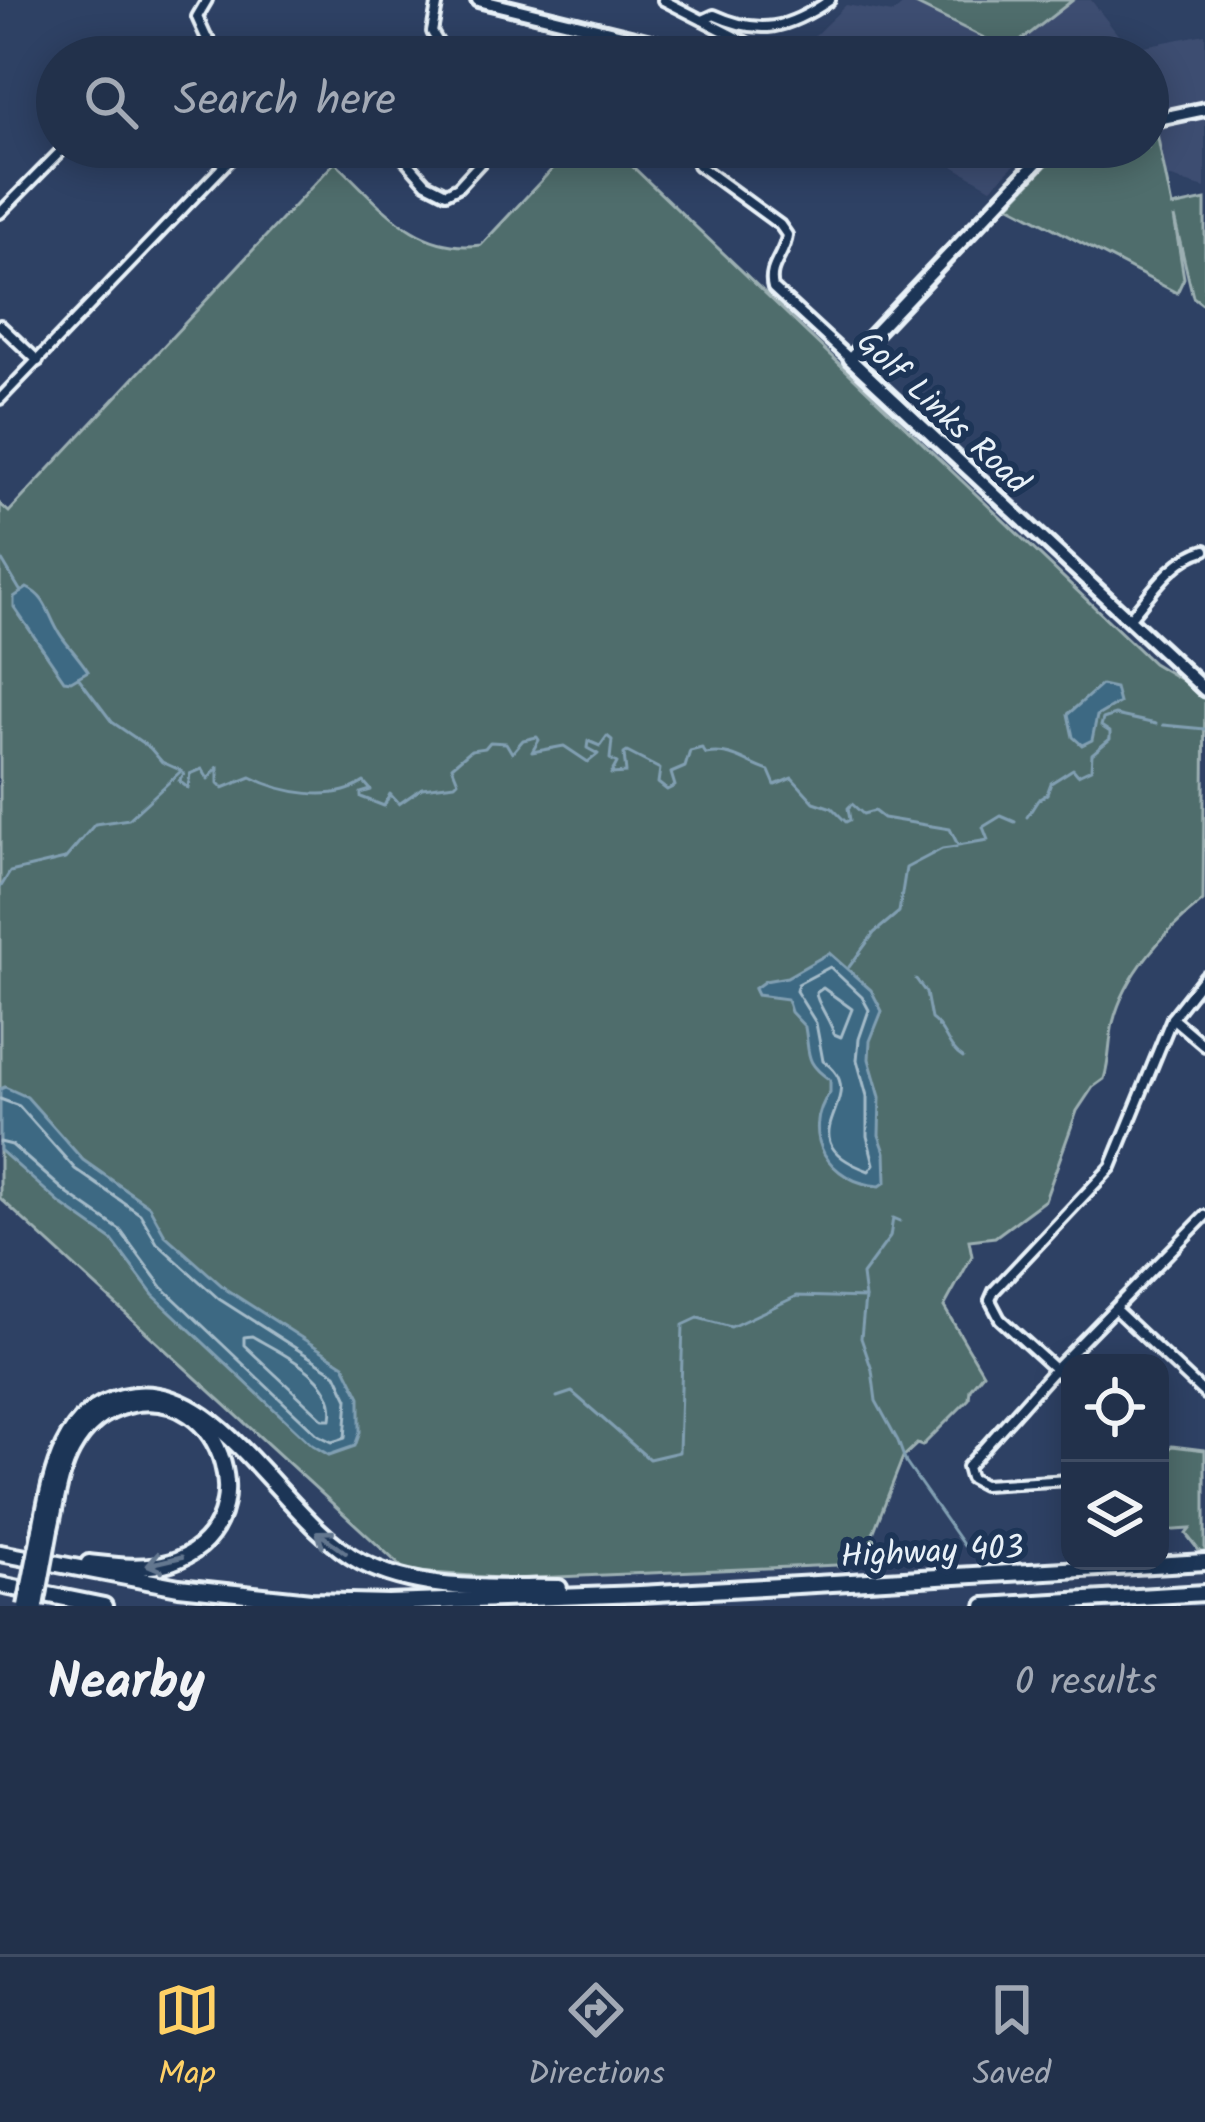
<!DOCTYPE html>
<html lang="en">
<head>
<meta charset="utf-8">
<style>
	body { margin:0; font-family:Kalam,sans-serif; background:#2e3d55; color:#f1f3f6 }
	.controls { position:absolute; right:36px; bottom:36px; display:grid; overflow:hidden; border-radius:24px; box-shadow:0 6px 30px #0003 }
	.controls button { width:108px; height:108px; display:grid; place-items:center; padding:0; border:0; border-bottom:3px solid #3f4c63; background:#22314b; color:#f1f3f6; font:60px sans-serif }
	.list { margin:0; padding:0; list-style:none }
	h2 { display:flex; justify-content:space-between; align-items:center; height:156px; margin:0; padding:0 48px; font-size:51px }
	h2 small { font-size:39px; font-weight:400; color:#a2a9b5 }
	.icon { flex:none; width:66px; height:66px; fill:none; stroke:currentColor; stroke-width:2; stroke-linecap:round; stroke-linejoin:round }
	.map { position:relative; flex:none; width:1205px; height:1606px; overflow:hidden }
	.search { position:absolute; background:#22314b; box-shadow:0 6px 30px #0003; left:36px; right:36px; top:36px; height:132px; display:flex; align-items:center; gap:30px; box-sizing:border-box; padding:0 42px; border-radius:66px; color:#a2a9b5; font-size:45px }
	.sheet { height:348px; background:#22314b }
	nav { display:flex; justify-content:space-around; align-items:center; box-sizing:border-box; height:168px; border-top:3px solid #3f4c63; background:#22314b; font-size:33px; color:#a2a9b5 }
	nav a { display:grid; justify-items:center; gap:6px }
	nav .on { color:#ffd166 }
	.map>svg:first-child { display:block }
	.built { fill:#3e4d71 }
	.green { fill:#4f6d6c; stroke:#9cafb2; stroke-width:3 }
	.water { fill:#3d6983; stroke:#819fb2; stroke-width:3 }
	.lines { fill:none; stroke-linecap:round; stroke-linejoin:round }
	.shore { stroke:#a4bbc9; stroke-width:3 }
	.stream { stroke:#819fb2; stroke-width:3 }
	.minor-casing { stroke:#e8f1f8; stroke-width:16 }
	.secondary-casing { stroke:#e8f1f8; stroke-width:20 }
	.motorway-casing { stroke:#e8f1f8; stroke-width:22 }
	.minor { stroke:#1d3557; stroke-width:8 }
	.secondary { stroke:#1d3557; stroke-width:10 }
	.motorway { stroke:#1d3557; stroke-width:14 }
	.motorway-bridge-casing { stroke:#e8f1f8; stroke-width:22; stroke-linecap:butt }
	.motorway-bridge { stroke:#1d3557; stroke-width:14 }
	.oneway { stroke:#64778f }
	.labels { text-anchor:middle; stroke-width:12; stroke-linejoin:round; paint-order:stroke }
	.street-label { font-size:33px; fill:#e8f1f8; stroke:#1d3557 }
</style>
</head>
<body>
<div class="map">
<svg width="1205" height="1606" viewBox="0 0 1205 1606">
	<rect width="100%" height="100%" fill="#2e4164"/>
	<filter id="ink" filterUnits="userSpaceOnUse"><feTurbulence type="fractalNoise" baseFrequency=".00833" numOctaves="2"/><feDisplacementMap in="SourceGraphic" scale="24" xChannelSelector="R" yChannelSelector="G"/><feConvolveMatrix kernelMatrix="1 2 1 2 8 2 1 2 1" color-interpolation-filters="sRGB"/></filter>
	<g filter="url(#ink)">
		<g class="built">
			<path d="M1073,0H1091L1129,49L1205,34V188L1168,177L1155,125L1148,126V57H793L846,5L893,13L907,1L1009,49Z"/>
			<path d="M920,147H1062L1027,152L991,188Z"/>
		</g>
		<g class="green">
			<path d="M907,0H1073L1009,50Z"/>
			<path d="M1155,124L1172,207L1205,200V306L1193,297L1174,217L1184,278L1177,293L1009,205L1064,147H1148V126Z"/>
			<path d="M573,147H612L1153,663L1205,694L1203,901C1165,931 1125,974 1113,1023C1109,1041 1110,1060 1104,1079L1093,1087L1077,1111L1045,1200L995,1237L969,1240L972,1256L944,1307L983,1373L970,1389L969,1399L922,1446L917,1444L903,1457L872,1536L880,1543L869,1544L861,1564L511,1579L406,1571L0,1198V504L9,512L335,162C380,204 414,254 481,245Z"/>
			<path d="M1172,1446L1205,1450V1552H1200L1186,1534L1190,1529L1160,1531V1459Z"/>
		</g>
		<g class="water">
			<path d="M27,588C49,598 48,618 62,637C70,648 80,659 88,671L71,681L64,680L14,607V597Z"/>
			<path d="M1101,685L1115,688L1119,703L1097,716L1092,740L1082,745L1073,737L1068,714Z"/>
			<path d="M829,953L871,990L882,1011L870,1041L869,1059L880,1097L879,1135L885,1152L886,1182L880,1186C829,1183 799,1135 830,1092V1080C804,1062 810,1055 805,1027L791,1012L787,999L757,995L754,989L765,981L787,977Z"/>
			<path d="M5,1087L27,1097L83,1160L149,1206L165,1235L227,1290L344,1365L360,1397V1432L355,1446L329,1455L312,1445L153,1295L112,1240L61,1204L0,1150V1089Z"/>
		</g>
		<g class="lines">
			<g class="shore">
				<path d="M830,967L862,997L869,1010L859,1039L857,1060L867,1096V1136L874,1164L869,1171C778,1138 878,1098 823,1061L816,1023L796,991L798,984Z"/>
				<path d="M823,988L852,1009L841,1037L834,1034C831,1021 816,1002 816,993Z"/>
				<path d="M0,1099L19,1106L75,1169L140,1214L157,1243L219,1299L336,1374L348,1399L345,1438L332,1442L318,1435L162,1287L120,1230L68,1194L12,1145L0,1142"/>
				<path d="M252,1336C282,1354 339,1378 331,1419H323L244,1345V1337Z"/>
			</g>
			<g class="stream">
				<path d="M0,557L21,592"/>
				<path d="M78,677L112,722L150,748L162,762L180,770"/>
				<path d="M1163,725L1205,729"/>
				<path d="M181,771L184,774L179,781L188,788L190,774L202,769L208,779L218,767V783L223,788L251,777C283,793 333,803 364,782L371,790L361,793V797L384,806L390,794L399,804L422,788L455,784L458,781L452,766L471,750L485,748L490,742L506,743L512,753L523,740L537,737L539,740L532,752L564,746L588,762L598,754L587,748L588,741L600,746L607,736L612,740L610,759L617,763L611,774L626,773L624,754L627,752L660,769L658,783L667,790L675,786L671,773L685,767L690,751L702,748L706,754C733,749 746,764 769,771L775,785L792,778L814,802L832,808L846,822L850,820L848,808L852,804L863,814L874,811L883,818L950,829L958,845L988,840L983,827L1001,816L1015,822"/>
				<path d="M1027,817L1038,800L1047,794L1051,783L1073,769L1078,775L1091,769L1092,754L1110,739V732L1101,726L1103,719L1115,715L1156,724"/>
				<path d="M0,888L10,872L65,859L95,824L129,819L180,772"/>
				<path d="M849,967L874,933L899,912L906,868L942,849L956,847"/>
				<path d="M916,979L926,993L931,1019C946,1029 946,1047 963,1058"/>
				<path d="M900,1221L893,1218L890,1237L862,1275L865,1298L861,1338L872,1370L876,1401L898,1441L906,1463L964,1546"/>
				<path d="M557,1397L572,1392L649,1459L679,1452L683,1325L698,1318L731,1327L797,1296L865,1298"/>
			</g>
			<defs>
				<g id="minor">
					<path d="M207,0L197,17L206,37L225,57"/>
					<path d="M438,0L432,32L447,57"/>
					<path d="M663,0L757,48L766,57"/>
					<path d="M703,20L714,15C760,36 788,29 830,0"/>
					<path d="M82,55L84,57"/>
					<path d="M394,147L426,183L446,193L458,187L495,147"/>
					<path d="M698,165L780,225L787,235C785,256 767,266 773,288L850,359"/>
					<path d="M0,213L65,147"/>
					<path d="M0,325L38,361"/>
					<path d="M0,399L242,147"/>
					<path d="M1129,619C1151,594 1172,559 1205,550"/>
					<path d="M1172,1018L1205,1046"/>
					<path d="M1116,1310L1205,1394"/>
					<path d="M1070,1383L1000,1319L990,1300L994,1291L1111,1167L1172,1018L1205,976"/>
					<path d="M1070,1480L983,1485L970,1478L967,1467L1055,1369L1205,1216"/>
				</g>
				<g id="secondary">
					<path d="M478,0L712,57"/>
					<path d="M1148,121L1205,109"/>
					<path d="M1046,147L1038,161L850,359L1205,690"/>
				</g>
				<g id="motorway">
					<path d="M41,1529C51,1476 61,1412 122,1397C218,1373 281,1520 361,1562C422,1593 492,1587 559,1588"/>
					<path d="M50,1529C56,1503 59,1474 72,1450C84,1428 103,1411 128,1405C226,1381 268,1531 171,1562C145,1570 115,1566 89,1563"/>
					<path d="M0,1553L179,1587L311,1601L388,1603L640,1594L1205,1562"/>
					<path d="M0,1585L104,1606"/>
					<path d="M985,1606L1205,1593"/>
				</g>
			</defs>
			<use href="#minor" class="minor-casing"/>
			<use href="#secondary" class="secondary-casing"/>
			<use href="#motorway" class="motorway-casing"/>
			<use href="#minor" class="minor"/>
			<use href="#secondary" class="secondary"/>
			<use href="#motorway" class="motorway"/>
			<defs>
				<g id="motorway-bridge">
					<path d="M26,1606L41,1529"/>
					<path d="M36,1606L50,1529"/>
				</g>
			</defs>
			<use href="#motorway-bridge" class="motorway-bridge-casing"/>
			<use href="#motorway-bridge" class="motorway-bridge"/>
		</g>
		<defs><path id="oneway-shaft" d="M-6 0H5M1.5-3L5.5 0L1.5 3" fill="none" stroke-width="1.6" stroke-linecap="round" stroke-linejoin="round" transform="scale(3)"/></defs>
		<g class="oneway">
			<use href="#oneway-shaft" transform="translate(331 1542) rotate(-144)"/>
			<use href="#oneway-shaft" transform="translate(164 1561) rotate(167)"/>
		</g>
	</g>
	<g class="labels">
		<g class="street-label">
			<text transform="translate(944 411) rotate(43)" y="12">Golf Links Road</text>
			<text transform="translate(932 1550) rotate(-3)" y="12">Highway 403</text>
		</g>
	</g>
</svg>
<div class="controls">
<button><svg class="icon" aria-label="locate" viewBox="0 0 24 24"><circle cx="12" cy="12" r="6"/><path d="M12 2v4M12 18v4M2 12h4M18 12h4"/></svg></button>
<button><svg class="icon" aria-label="layers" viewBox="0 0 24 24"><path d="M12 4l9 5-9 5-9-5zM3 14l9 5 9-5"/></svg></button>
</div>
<div class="search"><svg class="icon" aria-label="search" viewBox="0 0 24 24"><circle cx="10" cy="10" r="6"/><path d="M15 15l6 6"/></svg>Search here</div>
</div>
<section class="sheet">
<h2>Nearby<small>0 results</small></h2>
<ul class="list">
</ul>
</section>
<nav>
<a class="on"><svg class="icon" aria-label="map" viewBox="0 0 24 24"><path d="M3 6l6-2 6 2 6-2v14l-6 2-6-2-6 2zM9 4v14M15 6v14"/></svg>Map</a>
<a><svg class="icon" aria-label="directions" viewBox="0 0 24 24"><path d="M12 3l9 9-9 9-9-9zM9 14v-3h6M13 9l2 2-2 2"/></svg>Directions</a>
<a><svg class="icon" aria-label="saved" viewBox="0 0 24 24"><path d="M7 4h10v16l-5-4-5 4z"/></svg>Saved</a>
</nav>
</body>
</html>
